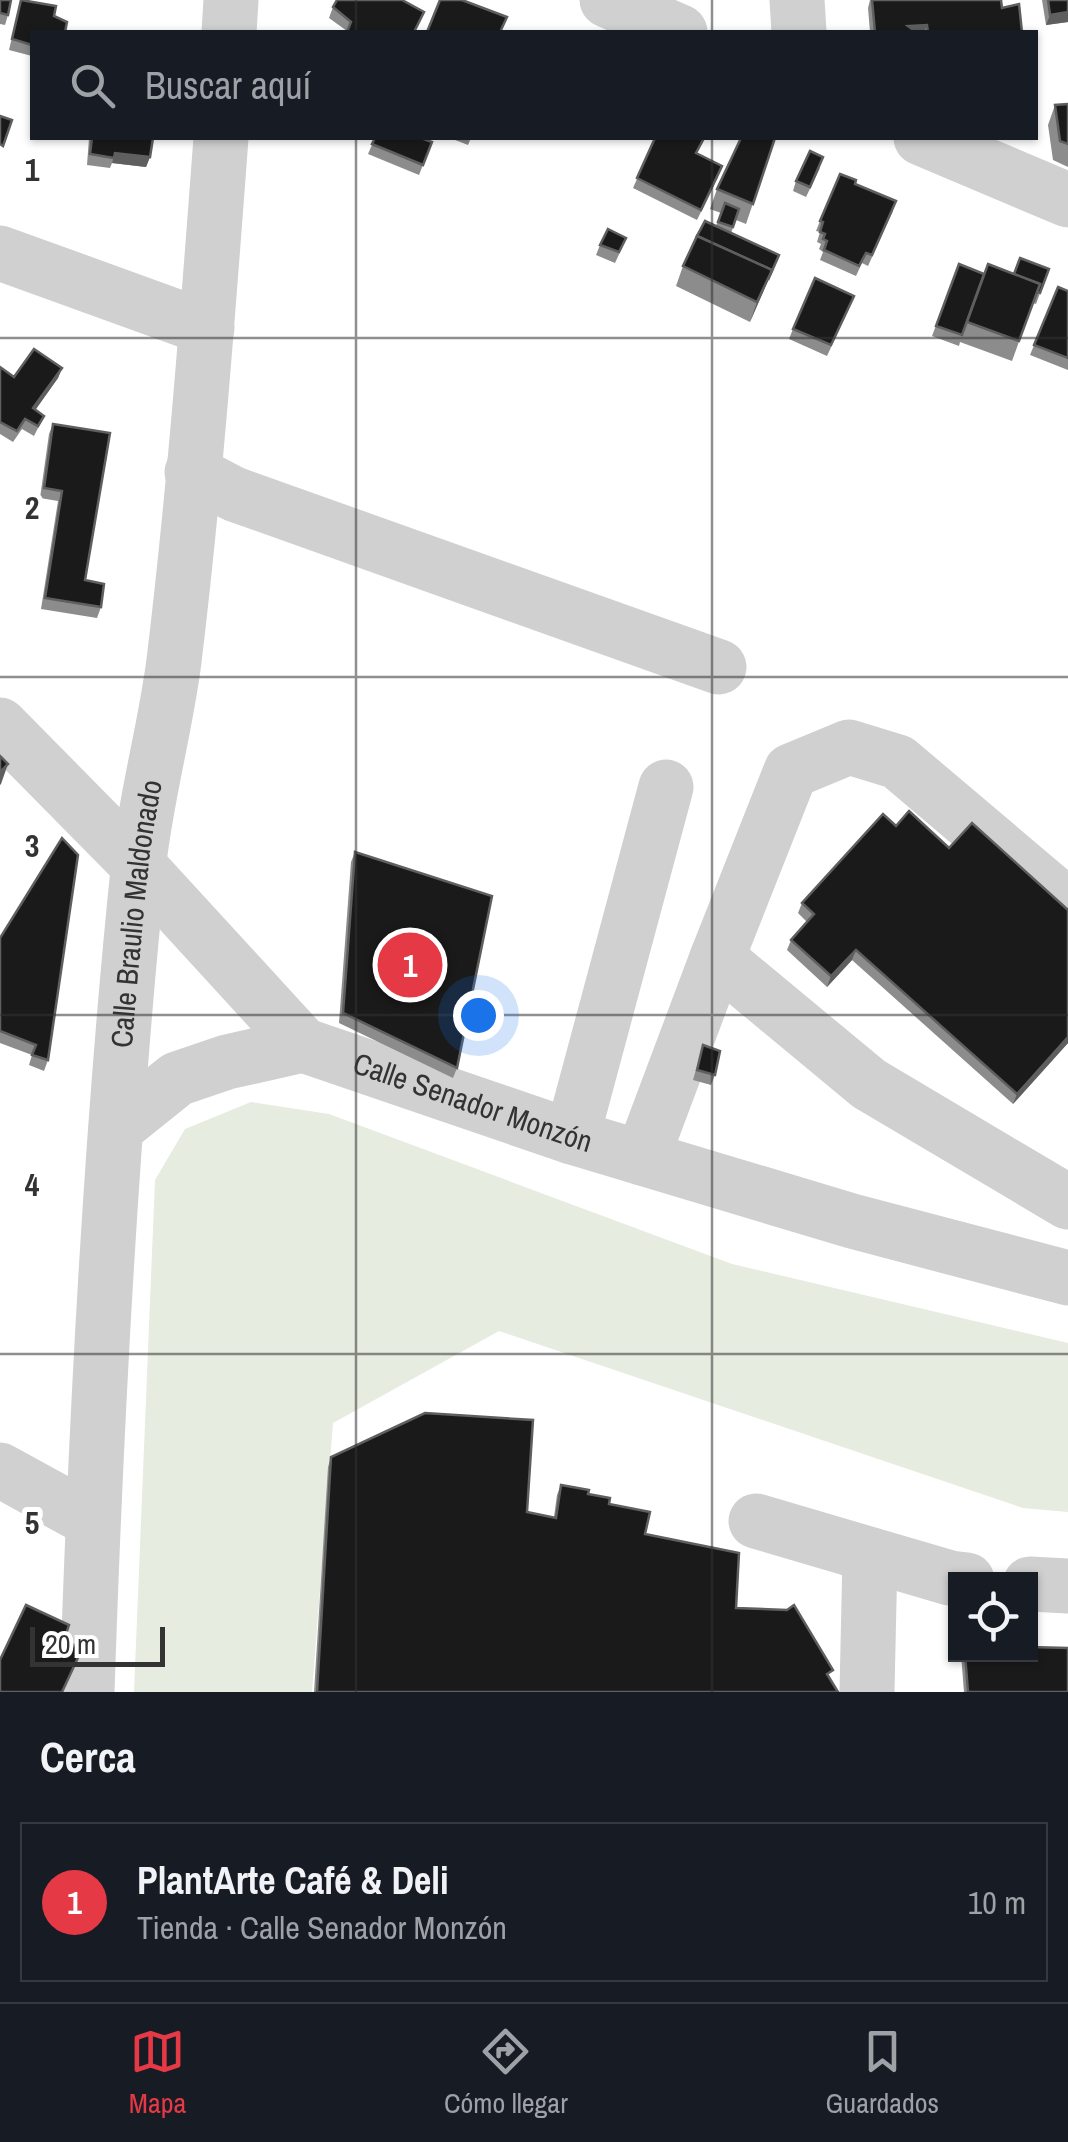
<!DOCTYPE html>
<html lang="es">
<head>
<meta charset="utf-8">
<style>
	body { margin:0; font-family:"Archivo Narrow",sans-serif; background:#20242c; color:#f1f3f6 }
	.controls { position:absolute; right:30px; bottom:30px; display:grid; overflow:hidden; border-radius:0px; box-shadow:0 2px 8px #0004 }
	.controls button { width:90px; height:90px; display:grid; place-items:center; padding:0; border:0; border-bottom:2px solid #363941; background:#171b24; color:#f1f3f6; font:50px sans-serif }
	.scale { position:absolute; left:30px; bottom:25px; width:135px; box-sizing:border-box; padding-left:10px; border:5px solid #333; border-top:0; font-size:28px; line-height:35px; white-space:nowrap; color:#333; -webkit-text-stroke:8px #fff; paint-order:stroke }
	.you { position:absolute; left:478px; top:1015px; width:35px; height:35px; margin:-25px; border:8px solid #fff; border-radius:50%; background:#1a73e8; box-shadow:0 0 0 15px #1a73e833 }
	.badge { display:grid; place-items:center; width:65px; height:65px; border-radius:50%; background:#e63946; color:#fff; font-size:32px; font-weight:700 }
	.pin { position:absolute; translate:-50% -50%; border:5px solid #fff; box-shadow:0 2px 10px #0006 }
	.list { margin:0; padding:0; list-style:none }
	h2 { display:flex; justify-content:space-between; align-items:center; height:130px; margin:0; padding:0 40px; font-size:42px }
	h2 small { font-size:32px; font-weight:400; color:#9ea1a6 }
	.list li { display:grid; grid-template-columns:65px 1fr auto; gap:30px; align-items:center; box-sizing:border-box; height:160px; margin:0 20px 20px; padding:0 20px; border:2px solid #363941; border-radius:0px }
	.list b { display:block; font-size:38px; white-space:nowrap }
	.list p { margin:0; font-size:32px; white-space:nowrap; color:#9ea1a6 }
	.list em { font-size:32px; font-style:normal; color:#9ea1a6 }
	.icon { flex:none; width:55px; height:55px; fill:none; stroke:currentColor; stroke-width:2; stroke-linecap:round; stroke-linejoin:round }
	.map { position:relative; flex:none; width:1068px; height:1692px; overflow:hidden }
	.search { position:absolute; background:#171b24; box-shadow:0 2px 8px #0004; left:30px; right:30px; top:30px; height:110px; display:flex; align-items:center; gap:25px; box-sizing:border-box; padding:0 35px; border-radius:0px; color:#9ea1a6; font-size:38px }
	.sheet { height:310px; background:#171b24 }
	nav { display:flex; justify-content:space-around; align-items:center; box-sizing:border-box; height:140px; border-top:2px solid #363941; background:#171b24; font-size:28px; color:#9ea1a6 }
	nav a { display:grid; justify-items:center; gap:5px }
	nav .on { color:#e63946 }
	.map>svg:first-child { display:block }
	.green { fill:#e6ecdf }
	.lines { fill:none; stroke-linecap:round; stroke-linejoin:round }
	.minor { stroke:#d0d0d0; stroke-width:55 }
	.wall { fill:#8c8c8c }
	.shaded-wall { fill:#5f5f5f }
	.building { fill:#1a1a1a; stroke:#5f5f5f; stroke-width:2.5 }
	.grid { fill:none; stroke:#333; stroke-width:2.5; stroke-opacity:0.55 }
	.labels { text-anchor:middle; stroke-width:10; stroke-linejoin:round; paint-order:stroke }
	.street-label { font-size:30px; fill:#333; stroke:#fff }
	.grid-label { font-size:32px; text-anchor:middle; font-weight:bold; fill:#333; stroke:#fff; stroke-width:10; stroke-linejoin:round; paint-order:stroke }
</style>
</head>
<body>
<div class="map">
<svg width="1068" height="1692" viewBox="0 0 1068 1692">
	<rect width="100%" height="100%" fill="#fff"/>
	<path class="green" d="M251,1102L329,1114L732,1264L1068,1343V1512L1023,1508L499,1331L333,1423L312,1692H134L155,1180L185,1129Z"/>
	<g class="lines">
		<g class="minor">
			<path d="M607,0L680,32"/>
			<path d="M797,0L799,32"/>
			<path d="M229,32L231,0"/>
			<path d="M921,138L1068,200"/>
			<path d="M0,253L207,328"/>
			<path d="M192,472L234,494L719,667"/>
			<path id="s1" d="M0,725L138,865L303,1045L572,1137L852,1221L1068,1278"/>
			<path d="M717,958L869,1084L1068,1202"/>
			<path d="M116,1128L177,1079L227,1062L303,1045"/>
			<path d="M572,1137L666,787"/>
			<path d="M642,1158L717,958L791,771L849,747L898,762L1068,906"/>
			<path d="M0,1470L93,1521"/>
			<path d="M756,1521L950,1578L967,1580"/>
			<path d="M1030,1584L1068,1586"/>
			<path id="s2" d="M87,1692C96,1418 110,1143 138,870C145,800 165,731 174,661C195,487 208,312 221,138"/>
			<path d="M867,1692L870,1555"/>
		</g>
	</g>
	<g class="wall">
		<path d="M0,0L8,15L5,25L0,24Z"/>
		<path d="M21,0L54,16L32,32V56L9,50Z"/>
		<path d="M870,0H1001L1002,8L1022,32H870L868,8Z"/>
		<path d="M1042,0H1068V22L1046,25Z"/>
		<path d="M333,7L424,12L415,32H346L347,31L329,18Z"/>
		<path d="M1068,104V167L1053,160L1048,125L1055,105Z"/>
		<path d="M89,138H153L150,157L146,167L112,163L110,168L87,165Z"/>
		<path d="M375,138L432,142L419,175L368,154Z"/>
		<path d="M450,138H471L468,145Z"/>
		<path d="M655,138H705L697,153L718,177L697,220L633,188Z"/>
		<path d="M775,138L746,224L736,220L731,233L779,255L750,322L676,286L683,266L716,226L721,213L710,209L717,189Z"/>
		<path d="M820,168L806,197L793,191L796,181Z"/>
		<path d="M855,184L893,211L868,266L862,263L856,276L820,260L823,252L819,249L821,244L817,242L820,232L816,231L820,221Z"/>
		<path d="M600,245L622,248L615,263L596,255Z"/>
		<path d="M959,264L984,274H1014L1049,269L1036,304L1033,303L1012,361L960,342L959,346L932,336Z"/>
		<path d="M1058,287L1068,291V370L1030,355Z"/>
		<path d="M850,306L827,356L789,339L793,329Z"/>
		<path d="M0,367L14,377L62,368L58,378L35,410L44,416L34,436L22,429L13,442L0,434Z"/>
		<path d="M53,424L85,580L101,607L97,618L41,609L58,501L40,498L49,434Z"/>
		<path d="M355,852L457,1068L453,1078L339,1023L351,862Z"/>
		<path d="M802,903L1068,1043L1013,1104L852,960L827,987L787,950L791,940L807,922L798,913Z"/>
		<path d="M0,938L48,1060L44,1071L29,1065L32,1055L0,1043Z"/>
		<path d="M703,1045L715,1075L711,1085L693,1080Z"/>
		<path d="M331,1457L527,1512L554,1517L557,1495L561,1485L588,1494L609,1504L736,1608L830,1679L838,1692H314L328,1467Z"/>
		<path d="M961,1654H1030L1068,1692H964Z"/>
	</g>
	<g class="shaded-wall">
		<path d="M1068,12V22L1046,25L1050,15Z"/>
		<path d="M927,25L924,32H906L908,26Z"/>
		<path d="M115,153L150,157L146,167L112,163Z"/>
		<path d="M772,270L764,290L750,322L757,302Z"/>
		<path d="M62,368L58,378L29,419L33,408Z"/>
		<path d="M8,764L1,784L0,785V772Z"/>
		<path d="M856,950L852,960L827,987L831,976Z"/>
		<path d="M1068,1037V1043L1013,1104L1017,1094Z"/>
	</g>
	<g class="building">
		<path d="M0,0H11L8,15L0,13Z"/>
		<path d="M21,0L56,6L54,16L67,22L65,32H32V45L12,39Z"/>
		<path d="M337,0H402L424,12L414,32H347L351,22L333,7Z"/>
		<path d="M440,0H462L507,17L500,32H427Z"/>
		<path d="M872,0H1001L1002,8L1019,4L1022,32H928L927,25L908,26L916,32H875Z"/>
		<path d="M1048,0H1068V12L1050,15Z"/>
		<path d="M1068,104V144L1060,141L1055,105Z"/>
		<path d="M0,116L12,120L3,146L0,144Z"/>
		<path d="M92,138H153L150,157L115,153L114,158L90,154Z"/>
		<path d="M375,138H421L432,142L423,165L372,144Z"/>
		<path d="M655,138H704L696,153L722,166L701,210L637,178Z"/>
		<path d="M741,138H775L753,204L717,189Z"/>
		<path d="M810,151L823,157L810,187L796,181Z"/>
		<path d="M840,174L856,180L855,184L896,201L872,255L866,253L859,266L824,250L827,241L823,239L825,234L820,232L823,222L820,221Z"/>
		<path d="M725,203L739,209L733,227L718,222Z"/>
		<path d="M705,221L779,255L768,280L772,270L697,236Z"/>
		<path d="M608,229L626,238L619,252L600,245Z"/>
		<path d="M697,236L772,270L757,302L683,266Z"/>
		<path d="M1020,258L1049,269L1040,293L1037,292L1040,284L1014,274Z"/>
		<path d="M959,264L984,274L962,335L936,326Z"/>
		<path d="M988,264L1040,284L1019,341L967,322Z"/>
		<path d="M815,278L854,296L831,345L793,329Z"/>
		<path d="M1058,287L1068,291V358L1034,345Z"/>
		<path d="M34,349L62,368L33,408L44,416L38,426L25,419L17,431L0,422V367L14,377Z"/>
		<path d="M53,424L110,433L85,580L104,584L101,607L45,598L62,491L44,488Z"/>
		<path d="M0,756L8,764L0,772Z"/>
		<path d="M909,811L949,848L972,823L1068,910V1037L1017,1094L856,950L831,976L791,940L814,914L802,903L883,814L896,826Z"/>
		<path d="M62,838L78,855L48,1060L32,1055L36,1045L0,1031V938Z"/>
		<path d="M355,852L492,896L457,1068L343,1013Z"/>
		<path d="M703,1045L720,1051L715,1075L697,1070Z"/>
		<path d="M425,1413L533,1420L527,1512L556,1518L561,1485L589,1490L588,1494L610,1498L609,1504L650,1512L645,1534L739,1553L736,1608L787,1610L794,1605L833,1670L827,1674L838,1692H317L331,1457Z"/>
		<path d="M26,1605L69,1625L64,1640L82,1649L62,1692H0V1660Z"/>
		<path d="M1030,1647L1068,1648V1692H968L965,1654H1030Z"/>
	</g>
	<path class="grid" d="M356,0V32M712,0V32M356,138V1692M712,138V1692M0,338H1068M0,677H1068M0,1015H1068M0,1354H1068"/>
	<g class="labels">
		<g class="street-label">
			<text dy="10" stroke="none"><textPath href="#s2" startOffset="780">Calle Braulio Maldonado</textPath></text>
			<text dy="10" stroke="none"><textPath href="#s1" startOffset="620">Calle Senador Monzón</textPath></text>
		</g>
	</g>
	<g class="grid-label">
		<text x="32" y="181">1</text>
		<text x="32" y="519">2</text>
		<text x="32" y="857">3</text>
		<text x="32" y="1196">4</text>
		<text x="32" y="1534">5</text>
	</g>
</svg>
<div class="controls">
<button><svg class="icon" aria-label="locate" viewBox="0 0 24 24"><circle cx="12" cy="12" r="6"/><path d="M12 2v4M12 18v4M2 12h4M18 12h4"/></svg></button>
</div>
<div class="scale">20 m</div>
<div class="you"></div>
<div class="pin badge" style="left:410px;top:965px">1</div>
<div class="search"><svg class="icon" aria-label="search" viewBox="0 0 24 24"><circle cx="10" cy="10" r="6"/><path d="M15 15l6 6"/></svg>Buscar aquí</div>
</div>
<section class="sheet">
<h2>Cerca<small></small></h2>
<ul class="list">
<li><span class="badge">1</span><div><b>PlantArte Café &amp; Deli</b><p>Tienda · Calle Senador Monzón</p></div><em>10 m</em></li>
</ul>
</section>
<nav>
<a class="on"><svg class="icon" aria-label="map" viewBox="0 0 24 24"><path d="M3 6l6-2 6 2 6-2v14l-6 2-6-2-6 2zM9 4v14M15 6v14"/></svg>Mapa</a>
<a><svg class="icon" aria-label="directions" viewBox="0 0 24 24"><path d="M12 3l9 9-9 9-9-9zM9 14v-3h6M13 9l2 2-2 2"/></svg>Cómo llegar</a>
<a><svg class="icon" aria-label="saved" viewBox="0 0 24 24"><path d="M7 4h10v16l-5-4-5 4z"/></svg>Guardados</a>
</nav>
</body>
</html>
